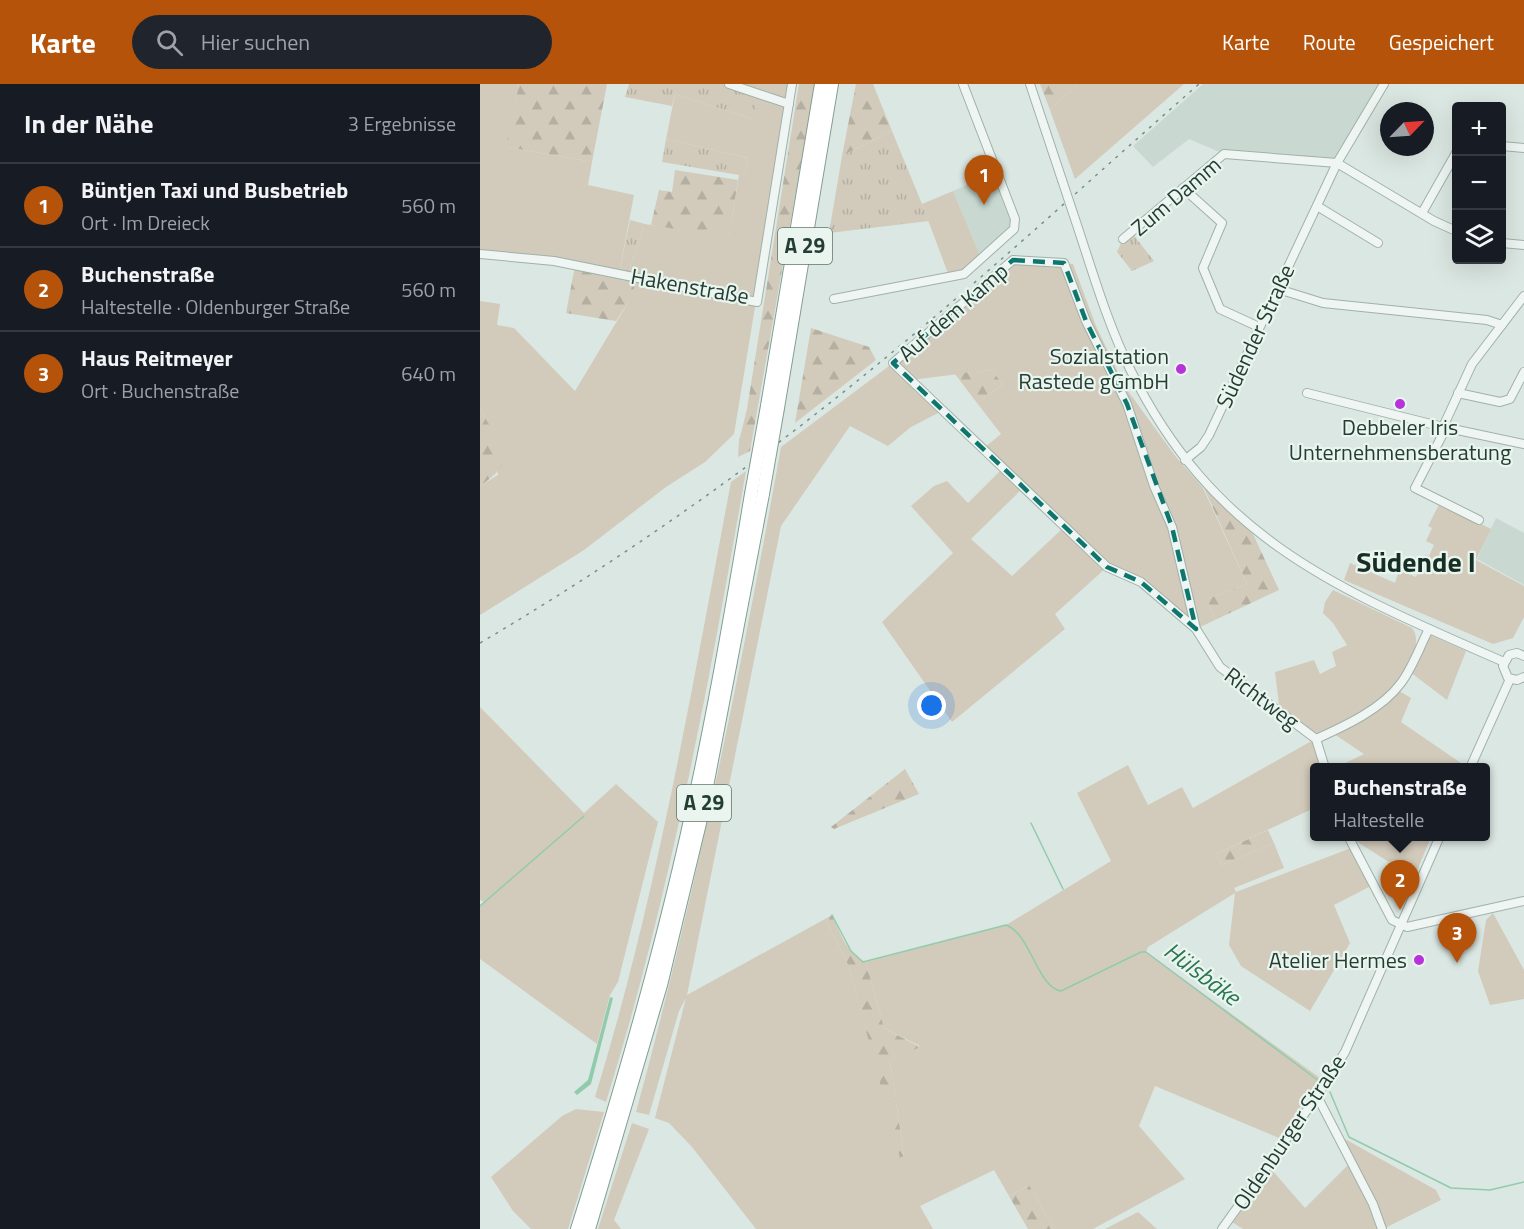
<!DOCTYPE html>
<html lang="de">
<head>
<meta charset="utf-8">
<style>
	body { margin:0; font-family:"Titillium Web",sans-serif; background:#20242c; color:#f1f3f6 }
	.controls { position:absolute; right:18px; top:18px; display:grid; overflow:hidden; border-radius:6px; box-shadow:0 6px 24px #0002 }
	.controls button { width:54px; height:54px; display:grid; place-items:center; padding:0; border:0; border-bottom:2px solid #363941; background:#171b24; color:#f1f3f6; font:30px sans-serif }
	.compass { position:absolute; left:900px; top:18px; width:54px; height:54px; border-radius:50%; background:#171b24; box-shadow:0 6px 24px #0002; rotate:65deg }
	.you { position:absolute; left:452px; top:622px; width:21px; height:21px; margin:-15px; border:4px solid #fff; border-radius:50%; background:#1a73e8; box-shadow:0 0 0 9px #1a73e833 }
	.badge { display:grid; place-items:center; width:39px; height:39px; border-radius:50%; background:#b45309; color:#fff; font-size:20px; font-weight:700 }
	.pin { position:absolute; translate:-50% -50px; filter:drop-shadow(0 2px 3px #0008) }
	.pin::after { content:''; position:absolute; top:32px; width:21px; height:18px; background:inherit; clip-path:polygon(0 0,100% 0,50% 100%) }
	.popup { position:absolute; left:830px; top:679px; width:180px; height:78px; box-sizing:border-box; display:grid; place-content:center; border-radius:6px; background:#171b24; filter:drop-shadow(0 2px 4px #0005); font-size:20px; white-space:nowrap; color:#9ea1a6 }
	.popup b { font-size:22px; color:#f1f3f6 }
	.popup::after { content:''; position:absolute; left:50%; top:100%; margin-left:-12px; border:12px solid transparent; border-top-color:#171b24 }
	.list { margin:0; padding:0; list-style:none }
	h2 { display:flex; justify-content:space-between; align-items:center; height:78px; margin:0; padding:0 24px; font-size:26px }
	h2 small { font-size:20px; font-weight:400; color:#9ea1a6 }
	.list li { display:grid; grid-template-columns:39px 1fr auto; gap:18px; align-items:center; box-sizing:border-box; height:84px; padding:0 24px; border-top:2px solid #363941 }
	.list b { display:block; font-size:22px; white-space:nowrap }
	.list p { margin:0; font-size:20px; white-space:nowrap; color:#9ea1a6 }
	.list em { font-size:20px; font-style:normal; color:#9ea1a6 }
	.icon { flex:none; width:33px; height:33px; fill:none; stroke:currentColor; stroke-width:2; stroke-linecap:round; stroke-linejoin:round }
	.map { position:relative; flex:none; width:1044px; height:1145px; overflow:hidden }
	header { display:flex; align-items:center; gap:36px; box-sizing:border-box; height:84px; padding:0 30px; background:#b45309; color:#fff }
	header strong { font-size:28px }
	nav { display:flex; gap:33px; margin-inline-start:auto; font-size:21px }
	.search { width:420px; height:54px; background:#20242c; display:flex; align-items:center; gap:15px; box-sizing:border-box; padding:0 21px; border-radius:33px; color:#9ea1a6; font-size:22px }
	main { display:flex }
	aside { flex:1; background:#171b24 }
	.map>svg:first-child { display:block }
	.built { fill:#c9d9d2 }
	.green { fill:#d2cbbb }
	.forest { fill:url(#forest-firs) }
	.park { fill:url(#park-tufts) }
	.water { fill:#92cbac }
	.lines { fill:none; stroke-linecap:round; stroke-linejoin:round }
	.stream { stroke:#92cbac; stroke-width:1.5 }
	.minor-casing { stroke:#a0b1aa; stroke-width:10 }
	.highway-casing { stroke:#819f92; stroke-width:14 }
	.minor { stroke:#eef5f2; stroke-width:8 }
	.highway { stroke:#fff; stroke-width:12 }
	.rail { stroke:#739285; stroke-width:1.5; stroke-dasharray:3 6; stroke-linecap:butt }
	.minor-bridge-casing { stroke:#a0b1aa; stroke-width:10; stroke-linecap:butt }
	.highway-bridge-casing { stroke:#819f92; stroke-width:14; stroke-linecap:butt }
	.minor-bridge { stroke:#eef5f2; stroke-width:8 }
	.highway-bridge { stroke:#fff; stroke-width:12 }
	.marked { fill:none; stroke:#0f766e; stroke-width:4.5; stroke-dasharray:12 8; stroke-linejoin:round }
	.poi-dot { fill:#b832da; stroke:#eaf5f0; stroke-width:2 }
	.labels { text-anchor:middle; stroke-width:4.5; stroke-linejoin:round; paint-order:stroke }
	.shield { fill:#eaf5f0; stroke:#5f756c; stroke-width:1.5 }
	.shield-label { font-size:21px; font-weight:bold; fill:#243e33 }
	.street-label { font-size:22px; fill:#243e33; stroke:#eaf5f0 }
	.poi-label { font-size:22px; fill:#243e33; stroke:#eaf5f0; text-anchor:end }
	.water-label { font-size:24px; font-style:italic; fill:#2a7650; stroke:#eaf5f0 }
	.district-label { font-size:28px; font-weight:bold; fill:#162f25; stroke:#eaf5f0 }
</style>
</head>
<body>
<header>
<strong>Karte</strong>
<div class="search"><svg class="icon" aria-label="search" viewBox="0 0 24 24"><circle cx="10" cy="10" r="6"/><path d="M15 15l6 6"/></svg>Hier suchen</div>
<nav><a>Karte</a><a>Route</a><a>Gespeichert</a></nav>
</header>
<main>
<aside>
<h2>In der Nähe<small>3 Ergebnisse</small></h2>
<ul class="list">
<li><span class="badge">1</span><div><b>Büntjen Taxi und Busbetrieb</b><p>Ort · Im Dreieck</p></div><em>560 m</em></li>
<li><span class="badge">2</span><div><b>Buchenstraße</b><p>Haltestelle · Oldenburger Straße</p></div><em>560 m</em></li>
<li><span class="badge">3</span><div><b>Haus Reitmeyer</b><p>Ort · Buchenstraße</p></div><em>640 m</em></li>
</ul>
</aside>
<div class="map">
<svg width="1044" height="1145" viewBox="0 0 1044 1145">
	<defs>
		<pattern id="forest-firs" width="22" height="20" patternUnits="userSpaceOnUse" patternTransform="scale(1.5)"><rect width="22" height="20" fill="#d2cbbb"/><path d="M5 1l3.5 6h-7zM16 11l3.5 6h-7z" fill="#b4afa1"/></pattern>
		<pattern id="park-tufts" width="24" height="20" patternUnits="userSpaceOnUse" patternTransform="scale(1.5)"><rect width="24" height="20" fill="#d2cbbb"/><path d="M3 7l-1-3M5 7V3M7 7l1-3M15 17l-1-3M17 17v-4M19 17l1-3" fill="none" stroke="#b4afa1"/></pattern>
	</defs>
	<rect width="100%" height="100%" fill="#dbe7e2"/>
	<g class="built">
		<path d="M723,0H904L857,79L744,70L709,55L673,83L653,62Z"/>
		<path d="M515,88L535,148L502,177L473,107Z"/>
		<path d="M1016,434L1044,449V501L997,475Z"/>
	</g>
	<g class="green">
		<path d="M0,0H39L27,63L112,78L108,101L154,111L139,190L0,170Z"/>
		<path d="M249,0H312L254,350L225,378L186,403L104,466L0,531V402L18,391L6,336L0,324V217L20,220L17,241L34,244L95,307L149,217L147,192L165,140L249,153L259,91H265L268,74L186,55L195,10L273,35Z"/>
		<path d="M598,0H704L595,95L570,26Z"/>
		<path d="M473,107L503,179L486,193L469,192L442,120Z"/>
		<path d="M529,175L593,180L616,242L645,303L696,373L723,404L767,500L727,515L735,536L716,545L661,498L627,483L575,530L585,545L472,638L402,538L473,469L431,422L454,402L467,397L488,419L523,384L544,403L491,455L532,492L583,444L619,474L504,364L521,350L497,319L523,300L511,286L431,296L462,327L431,343L408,362L370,342L301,442L207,911L345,835L369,883L421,1074L424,1072L410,977L440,962L404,944L386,878L526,841L631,777L597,709L648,681L668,721L702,703L713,724L835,655L800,628L795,588L834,576L840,590L856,582L852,568L867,561L853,539L843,529L845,518L853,506L932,544C944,558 927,590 915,602C901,617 878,628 861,639L862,642L916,605L931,614L921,638L981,679L980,683H857L884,670L851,648L836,655L845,683L834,684V724L736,770L742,781L794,759L804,784L754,804L756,808L871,764L891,802L854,821L870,859L830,927L761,882L749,861L755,809L668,863L666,868L840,994L799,1054L675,1002L659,1042L705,1095L613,1145H574L549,1101L529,1112L514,1086L440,1122L453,1145H276L212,1063L189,1039L175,1034L206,914L199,927L169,1031L156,1028C216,808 261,587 301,363L413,279Z"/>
		<path d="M266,387C229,600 190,812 126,1018L115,1013C177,812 212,604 251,398Z"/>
		<path d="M960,419L1011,445L996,476L1044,502V533L1033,554L1013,560L864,496L870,479L915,499L919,486L936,493L945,471L949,472L954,461L946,457L952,444L948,442Z"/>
		<path d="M950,551L986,567L967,616L930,588Z"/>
		<path d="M0,623L104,729L136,700L178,738L138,898L130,911L117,960L0,875V821L5,818L0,816Z"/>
		<path d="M868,752L951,753L934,794Z"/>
		<path d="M1013,829L1044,886V915L1010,921L998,887L1006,836Z"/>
		<path d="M96,1025L124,1028L88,1145H51L33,1127L11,1093L82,1032Z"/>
		<path d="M152,1039L169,1045L134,1136L141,1145H118Z"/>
		<path d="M865,1055L956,1106L961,1116L903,1145H763L752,1138L791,1085L825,1124L872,1077Z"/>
		<path d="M658,1128L677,1145H625Z"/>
	</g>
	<g class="forest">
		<path d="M39,0H127L112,78L26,63Z"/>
		<path d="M319,0H335L270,367L258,373L259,357L267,325Z"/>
		<path d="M376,0H393L412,47L362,72Z"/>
		<path d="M560,0H598L570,26Z"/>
		<path d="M195,86L258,96L249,154L171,141L179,106L192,108Z"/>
		<path d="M95,182L158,194L149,217L136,237L86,229Z"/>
		<path d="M331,244L389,263L396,276L315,339Z"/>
		<path d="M511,286L523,300L497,319L475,290Z"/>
		<path d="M0,324C17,359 43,374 0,402Z"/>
		<path d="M724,404L773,450L799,506L735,536L727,515L767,500Z"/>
		<path d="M425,685L439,710L354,745L351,743Z"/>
		<path d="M788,746L794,759L742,781L736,770Z"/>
		<path d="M352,831C360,848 367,871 386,878L404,944L440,963L410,977L424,1072L420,1074L369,883L345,835Z"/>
		<path d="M549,1101L574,1145H548L529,1112Z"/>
	</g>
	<g class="park">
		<path d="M149,0H247L277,9L273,35L195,10L192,22L145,13Z"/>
		<path d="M412,47L449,137L349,149L362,72Z"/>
		<path d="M186,55L268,74L265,92L182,78Z"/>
		<path d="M150,136L165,140L147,192L139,190Z"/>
		<path d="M652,149L674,177L652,187L637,168L643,155Z"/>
	</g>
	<path class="water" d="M130,913L133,914L111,1000L97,1011L94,1008L108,996Z"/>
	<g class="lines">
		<g class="stream">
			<path d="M551,739L583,805"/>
			<path d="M0,822L104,732"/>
			<path d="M352,831L371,867L383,878L526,841C551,850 557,903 581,907L661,868H666L839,997"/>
			<path d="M850,1008L869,1053L971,1104L1010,1106L1044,1098"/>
		</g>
		<defs>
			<g id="minor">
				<path d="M249,0L309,20"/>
				<path d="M550,0L582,96"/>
				<path d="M1022,62L1044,64"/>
				<path d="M703,104L742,139L723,184L740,225L779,243"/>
				<path d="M837,122L898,159"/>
				<path d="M593,129C611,182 626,237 651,287C735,457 860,506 1024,578"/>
				<path d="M942,129L976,69"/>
				<path d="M643,155L744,70L857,79L954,137L976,147"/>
				<path d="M1022,159L1044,161"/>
				<path d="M0,170L74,177L277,218L312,0"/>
				<path d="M798,205L843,219L1007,236L1022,241"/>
				<path d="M354,215L484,190L534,145L535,135L483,0"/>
				<path d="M827,309L963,343L992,280L1044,212"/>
				<path d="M978,309L1020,318L1030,315L1044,288"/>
				<path d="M963,343L1044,360"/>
				<path d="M966,344L935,404L999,436"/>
				<path d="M705,376L721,363L729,351L857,79L904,0"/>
				<path d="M716,545L692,443L674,402L647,320L606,237L584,179L533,176L413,279L627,483L661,498L716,545L740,583L836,655L845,684"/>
				<path d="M1044,572L1037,569L1029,571L1023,582L1028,594L1037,596L1044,593"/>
				<path d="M836,655C865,642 902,625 921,599C933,583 940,562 949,545"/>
				<path d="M990,684L1030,595"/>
				<path d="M868,752L912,836L927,843L1044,817"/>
				<path d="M837,1012L893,1120L902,1145"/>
				<path d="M742,1145L837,1012L865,968L960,752"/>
			</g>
			<g id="highway">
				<path d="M287,322L341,0"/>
				<path d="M298,324L352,0"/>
				<path d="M97,1145C131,1038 163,930 190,821C224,686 248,548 271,410"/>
				<path d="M109,1145L181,901L220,739L283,410"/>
			</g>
		</defs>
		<use href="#minor" class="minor-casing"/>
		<use href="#highway" class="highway-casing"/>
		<use href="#minor" class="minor"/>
		<use href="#highway" class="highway"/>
		<path class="rail" d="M0,559C139,477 273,383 398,280C508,190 612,94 719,0"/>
		<defs>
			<path id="minor-bridge" d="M582,96L593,129"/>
			<g id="highway-bridge">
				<path d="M271,410L287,322"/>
				<path d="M283,410L298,324"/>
			</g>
		</defs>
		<use href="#minor-bridge" class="minor-bridge-casing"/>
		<use href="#highway-bridge" class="highway-bridge-casing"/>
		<use href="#minor-bridge" class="minor-bridge"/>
		<use href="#highway-bridge" class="highway-bridge"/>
	</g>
	<path class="marked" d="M533,176L584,179L606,237L647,320L692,443L716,545L661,498L627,483L413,279Z"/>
	<g class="poi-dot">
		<circle cx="701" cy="285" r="6"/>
		<circle cx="920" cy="320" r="6"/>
		<circle cx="939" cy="876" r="6"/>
	</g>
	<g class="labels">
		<g class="shield">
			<rect x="298" y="144" width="54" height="36" rx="4.5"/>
			<rect x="197" y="701" width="54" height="36" rx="4.5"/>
		</g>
		<g class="shield-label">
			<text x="325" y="169">A 29</text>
			<text x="224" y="726">A 29</text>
		</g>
		<g class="street-label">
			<text transform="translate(696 112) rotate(-40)" y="8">Zum Damm</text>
			<text transform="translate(210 202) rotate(10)" y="8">Hakenstraße</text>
			<text transform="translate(473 228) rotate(-41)" y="8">Auf dem Kamp</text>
			<text transform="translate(775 252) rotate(-65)" y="8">Südender Straße</text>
			<text transform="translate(782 614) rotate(37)" y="8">Richtweg</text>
			<text transform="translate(809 1048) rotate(-56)" y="8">Oldenburger Straße</text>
		</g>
		<g class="poi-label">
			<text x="689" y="280">Sozialstation<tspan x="689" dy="25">Rastede gGmbH</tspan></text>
			<text x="920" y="351" text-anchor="middle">Debbeler Iris<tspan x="920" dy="25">Unternehmensberatung</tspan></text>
			<text x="927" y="884">Atelier Hermes</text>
		</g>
		<g class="water-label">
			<text transform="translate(722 890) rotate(37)" y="8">Hülsbäke</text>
		</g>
		<g class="district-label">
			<text x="936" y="488">Südende I</text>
		</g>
	</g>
</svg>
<div class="controls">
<button>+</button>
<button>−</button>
<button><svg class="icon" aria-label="layers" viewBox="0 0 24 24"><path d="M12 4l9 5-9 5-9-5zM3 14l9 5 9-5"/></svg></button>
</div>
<svg class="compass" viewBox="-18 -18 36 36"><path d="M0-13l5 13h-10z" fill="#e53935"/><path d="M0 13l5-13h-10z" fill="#9ea1a6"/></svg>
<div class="you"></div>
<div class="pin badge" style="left:504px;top:121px">1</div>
<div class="pin badge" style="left:920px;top:826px">2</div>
<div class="popup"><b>Buchenstraße</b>Haltestelle</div>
<div class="pin badge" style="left:977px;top:879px">3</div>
</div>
</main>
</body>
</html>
